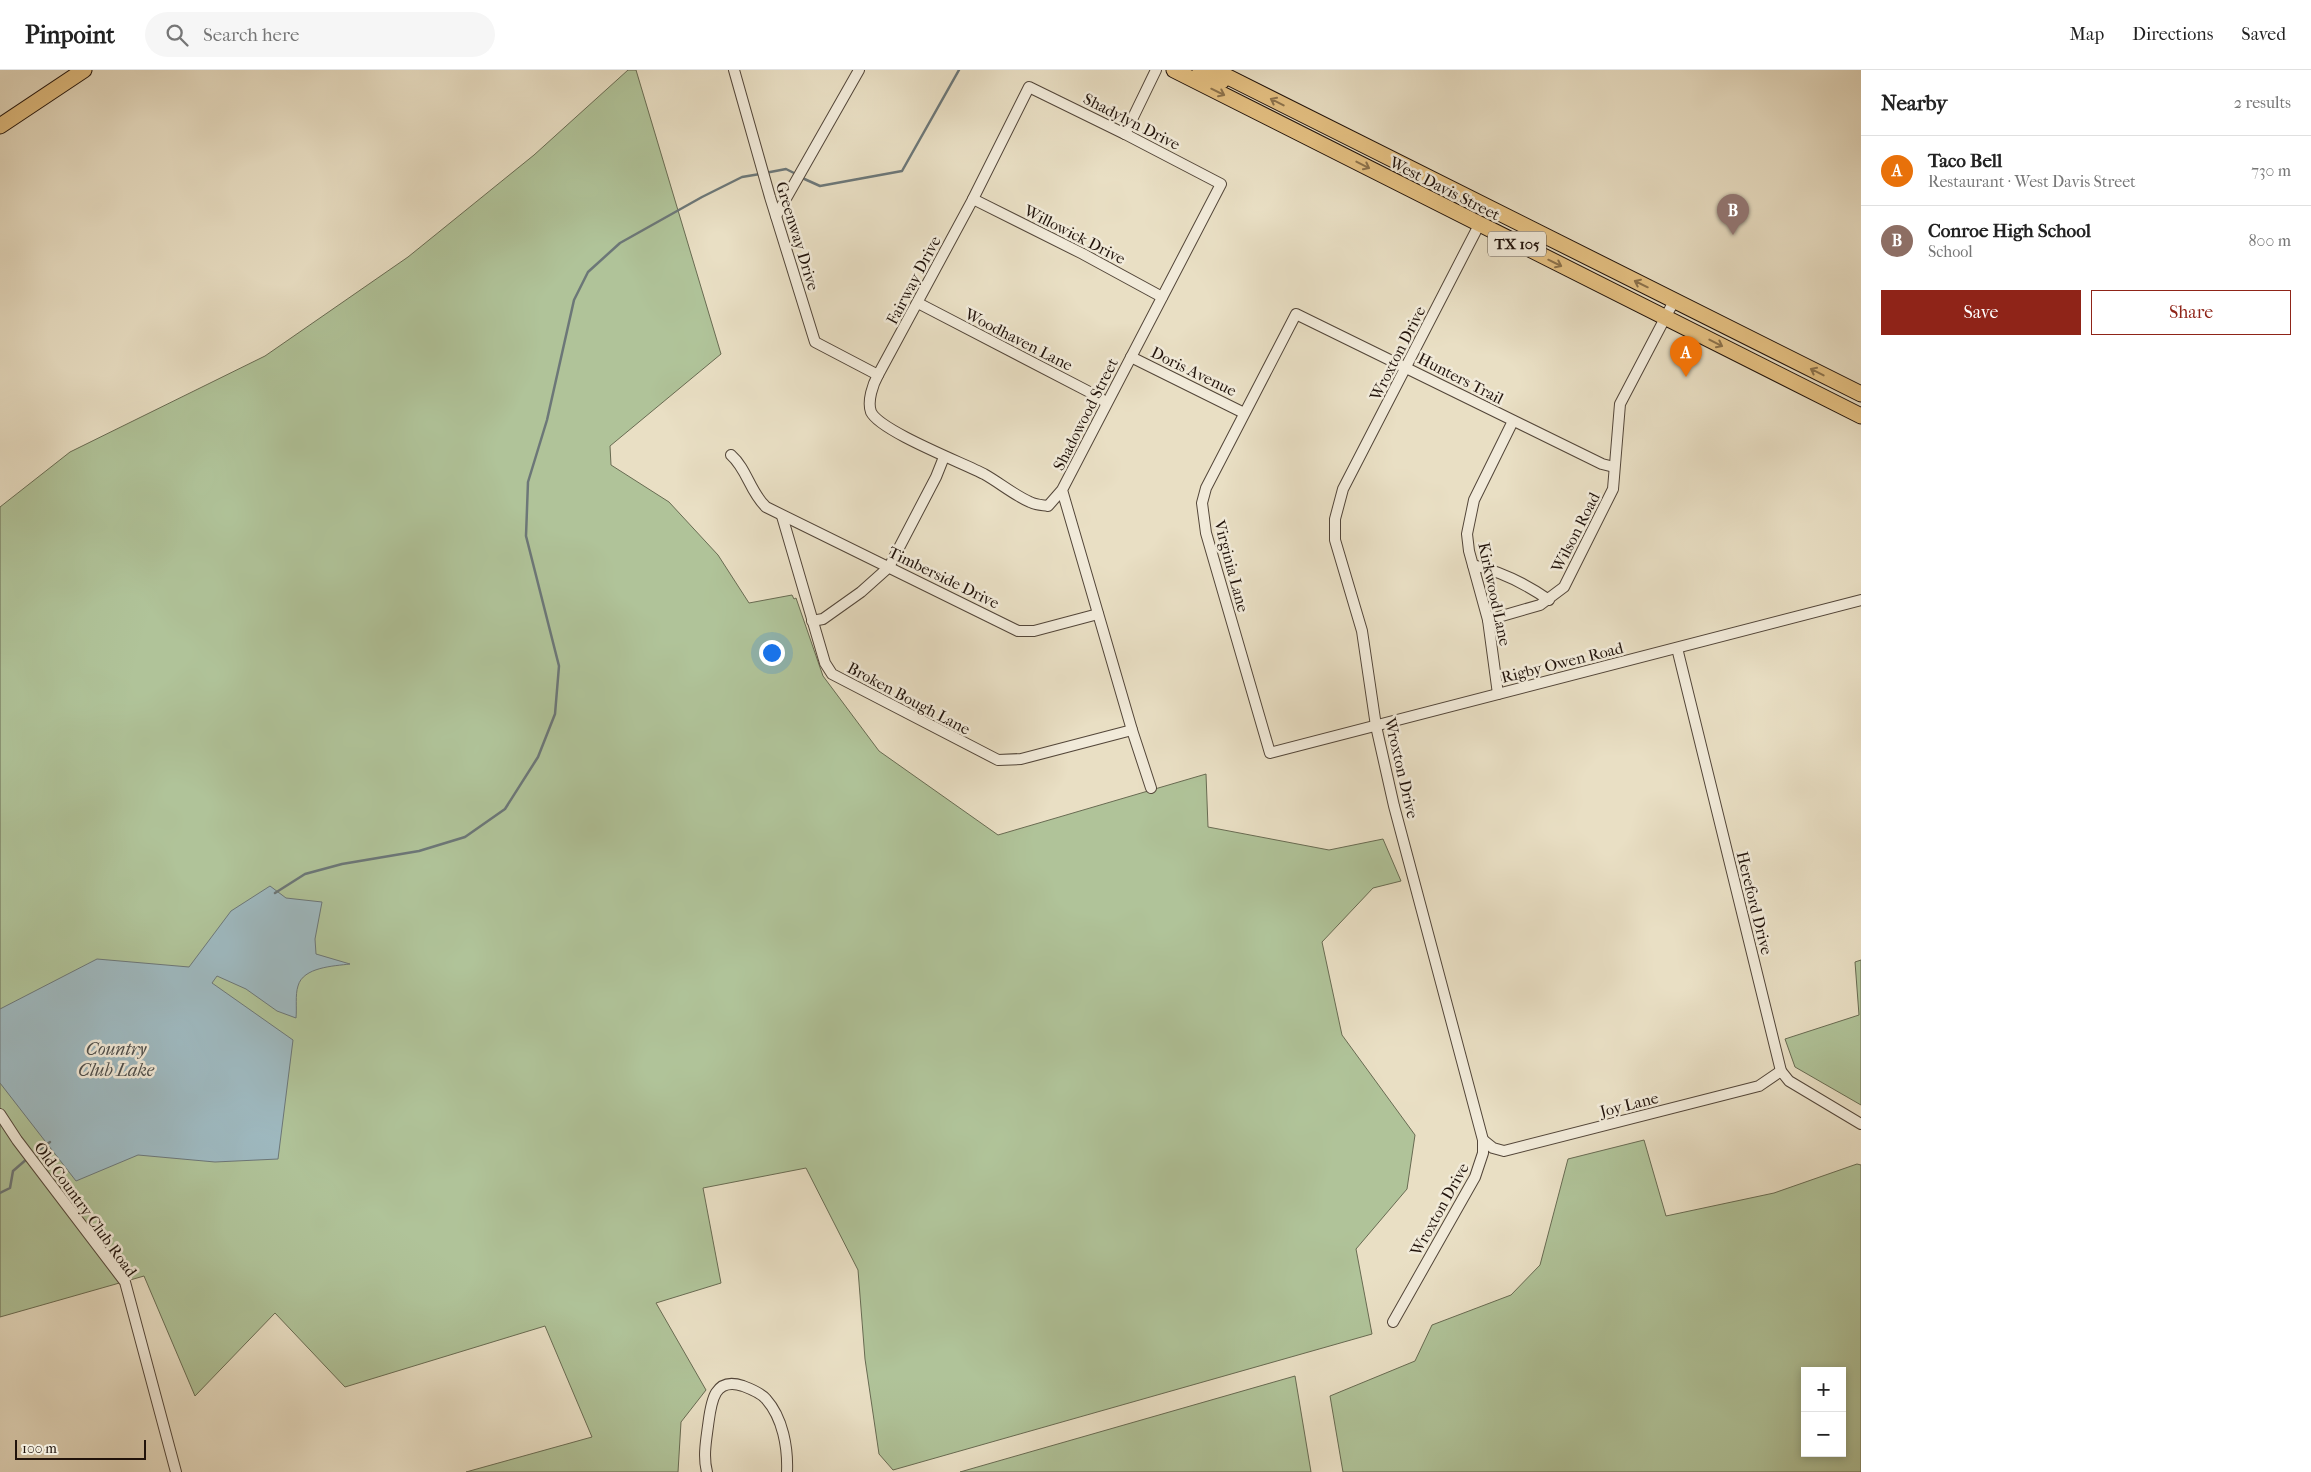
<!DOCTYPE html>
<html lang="en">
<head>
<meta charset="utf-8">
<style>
	body { margin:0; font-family:"IM FELL French Canon",serif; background:#f6f6f6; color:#222 }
	.controls { position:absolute; right:15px; bottom:15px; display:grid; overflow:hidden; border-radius:0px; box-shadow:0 2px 8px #0003 }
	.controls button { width:45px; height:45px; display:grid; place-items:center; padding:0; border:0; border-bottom:1px solid #e0e0e0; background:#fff; color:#222; font:25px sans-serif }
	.scale { position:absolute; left:15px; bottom:12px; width:131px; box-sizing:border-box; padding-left:5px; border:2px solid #21130b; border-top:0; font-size:14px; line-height:18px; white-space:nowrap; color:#21130b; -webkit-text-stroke:4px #f1ead9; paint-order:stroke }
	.you { position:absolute; left:771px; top:582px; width:18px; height:18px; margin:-12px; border:4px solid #fff; border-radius:50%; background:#1a73e8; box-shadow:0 0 0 8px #1a73e833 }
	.badge { display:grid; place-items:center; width:32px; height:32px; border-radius:50%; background:#8f2418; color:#fff; font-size:16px; font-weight:700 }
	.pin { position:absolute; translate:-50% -41px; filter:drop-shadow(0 1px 2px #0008) }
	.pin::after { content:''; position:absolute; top:26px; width:18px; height:15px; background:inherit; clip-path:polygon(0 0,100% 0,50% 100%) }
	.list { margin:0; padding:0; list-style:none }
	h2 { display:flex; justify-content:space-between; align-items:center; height:65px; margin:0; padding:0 20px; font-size:21px }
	h2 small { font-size:16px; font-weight:400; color:#767676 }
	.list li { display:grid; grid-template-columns:32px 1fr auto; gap:15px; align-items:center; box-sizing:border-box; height:70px; padding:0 20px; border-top:1px solid #e0e0e0 }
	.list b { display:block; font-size:19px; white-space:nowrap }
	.list p { margin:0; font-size:16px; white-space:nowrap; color:#767676 }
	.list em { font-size:16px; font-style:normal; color:#767676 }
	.actions { display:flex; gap:10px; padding:15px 20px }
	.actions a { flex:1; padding:11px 0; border:1px solid #8f2418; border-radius:0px; text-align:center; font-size:18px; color:#8f2418 }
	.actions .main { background:#8f2418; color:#fff }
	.icon { flex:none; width:28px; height:28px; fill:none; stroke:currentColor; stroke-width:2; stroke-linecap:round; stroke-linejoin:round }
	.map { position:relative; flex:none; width:1861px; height:1402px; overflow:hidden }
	header { display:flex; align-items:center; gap:30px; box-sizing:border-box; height:70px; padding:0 25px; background:#fff; border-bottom:1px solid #e0e0e0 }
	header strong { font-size:24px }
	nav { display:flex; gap:28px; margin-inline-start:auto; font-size:18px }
	.search { width:350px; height:45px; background:#f6f6f6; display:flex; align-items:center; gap:12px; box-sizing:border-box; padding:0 18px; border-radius:28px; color:#767676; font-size:19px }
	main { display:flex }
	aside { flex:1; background:#fff }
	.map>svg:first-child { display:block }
	.green { fill:#b0c399; stroke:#686b52; fill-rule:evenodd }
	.water { fill:#9eb9c0; stroke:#6c7778 }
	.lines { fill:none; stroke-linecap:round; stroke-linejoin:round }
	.stream { stroke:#6c7778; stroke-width:2.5 }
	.minor-casing { stroke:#534639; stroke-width:12 }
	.primary-casing { stroke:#21130b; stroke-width:17 }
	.minor { stroke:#f1ead9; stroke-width:10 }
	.primary { stroke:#e4c082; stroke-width:15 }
	.oneway { stroke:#8c724c }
	.labels { text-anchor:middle; stroke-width:5; stroke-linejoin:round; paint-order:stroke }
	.shield { fill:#f1ead9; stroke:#5f5449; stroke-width:1 }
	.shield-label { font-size:15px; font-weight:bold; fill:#21130b }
	.street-label { font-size:16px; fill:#21130b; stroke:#f1ead9 }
	.water-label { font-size:18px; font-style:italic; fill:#4d4d4a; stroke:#f1ead9 }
</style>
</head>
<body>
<header>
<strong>Pinpoint</strong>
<div class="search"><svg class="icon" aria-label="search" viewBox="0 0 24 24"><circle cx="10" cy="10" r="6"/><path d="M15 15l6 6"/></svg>Search here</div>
<nav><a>Map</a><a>Directions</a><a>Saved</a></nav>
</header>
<main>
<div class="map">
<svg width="1861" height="1402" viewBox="0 0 1861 1402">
	<rect width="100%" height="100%" fill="#e9dfc4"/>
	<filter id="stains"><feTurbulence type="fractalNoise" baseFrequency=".004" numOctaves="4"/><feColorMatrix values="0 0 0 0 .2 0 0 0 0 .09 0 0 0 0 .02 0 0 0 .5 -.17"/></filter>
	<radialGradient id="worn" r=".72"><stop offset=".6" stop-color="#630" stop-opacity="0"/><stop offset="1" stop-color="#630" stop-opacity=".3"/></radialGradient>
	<g class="green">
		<path d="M628,0H636L721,284L610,376L611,395L669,432L718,485L749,533L792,525L794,529L796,528L823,606L879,681L998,765L1206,704L1208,757L1329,780L1383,769L1401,811L1373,818L1322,872L1342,965L1415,1065L1407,1119L1356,1179L1372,1264L893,1400L879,1384L865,1289L858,1200L806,1098L703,1118L721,1213L656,1233L706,1320L681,1352L678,1402H466L592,1367L545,1256L345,1317L275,1243L195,1326L144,1206L0,1247V437L70,382L265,286L408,187L534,85Z"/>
		<path d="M1861,890V1035L1795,997L1785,969L1859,945L1855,892Z"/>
		<path d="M1644,1070L1666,1146L1774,1123L1857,1094L1861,1095V1402H1343L1330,1326L1415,1291L1432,1255L1511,1225L1540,1195L1568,1089ZM1805,1301H1842V1383H1805Z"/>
		<path d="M1295,1306L1311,1402H960Z"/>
	</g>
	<path class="water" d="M270,816L286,828L322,832L315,869L316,884L350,894C334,896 303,897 298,916C295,925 297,938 296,948L277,941L246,919L217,906L212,913L293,970L278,1089L215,1092L138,1085L76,1111L0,1013V939L97,889L189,897L231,841Z"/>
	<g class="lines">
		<g class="stream">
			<path d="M765,103L786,99L796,104"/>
			<path d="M800,107L820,116L902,101L959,0"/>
			<path d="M275,823L305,804L342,794L419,781L465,767L505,739L538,687L555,644L559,596L526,466L528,412L547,350L574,230L588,202L620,173L702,127L742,107L760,104"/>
			<path d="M32,1085L50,1072"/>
			<path d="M0,1123L10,1118L13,1101L28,1088"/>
		</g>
		<defs>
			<g id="minor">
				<path d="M734,0L770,127L815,272L878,305"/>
				<path d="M1125,64L1156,0"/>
				<path d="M973,129L1083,184L1162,227"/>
				<path d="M776,146L859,0"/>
				<path d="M918,233L1099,327L1106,333"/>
				<path d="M1131,287L1244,343"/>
				<path d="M731,385C747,399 750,422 766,437L1018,561H1034L1098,544"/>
				<path d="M1614,397L1602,394L1296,244L1206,418L1202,433L1206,463L1270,683L1861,530"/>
				<path d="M1062,420L1048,436C1042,435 1036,435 1030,432C1014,425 1000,413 984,404C963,393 880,361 871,342C867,331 873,314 878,305L973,129L1029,17L1125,64L1221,114L1062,420L1132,660L1151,718"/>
				<path d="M782,446L825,593L832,604L998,690L1021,689L1132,660"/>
				<path d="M1473,495C1499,501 1526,514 1549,530"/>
				<path d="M1488,550L1540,535L1564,517L1613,419L1620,334L1674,231"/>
				<path d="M812,551L823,549L861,522L889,497L936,407L944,387"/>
				<path d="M1677,578L1781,1001L1789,1011L1861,1054"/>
				<path d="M1498,624L1488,550L1469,481L1467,464L1474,430L1513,351"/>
				<path d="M0,1044L17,1070L125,1212L176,1402"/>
				<path d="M1483,1070L1493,1078L1504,1081L1759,1016L1781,1001"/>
				<path d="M1393,1252L1475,1107L1483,1083V1070L1394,736L1376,656L1362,561L1335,470V449L1343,419L1479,155"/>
				<path d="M707,1402C703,1387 706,1371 708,1356C711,1334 713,1306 743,1316C751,1319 761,1323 766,1329C783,1348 788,1378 787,1402"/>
			</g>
			<g id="primary">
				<path d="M1174,0L1861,346"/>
				<path d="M1200,0L1222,11"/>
				<path d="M1214,0L1861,324"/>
				<path d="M0,56L84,0"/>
			</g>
		</defs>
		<use href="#minor" class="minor-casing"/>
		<use href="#primary" class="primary-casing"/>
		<use href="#minor" class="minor"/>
		<use href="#primary" class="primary"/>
	</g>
	<defs><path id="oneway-shaft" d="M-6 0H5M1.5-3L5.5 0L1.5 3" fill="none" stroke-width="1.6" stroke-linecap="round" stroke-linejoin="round" transform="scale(1.25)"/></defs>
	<g class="oneway">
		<use href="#oneway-shaft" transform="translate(1218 22) rotate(26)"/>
		<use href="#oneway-shaft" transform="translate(1277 32) rotate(-153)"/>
		<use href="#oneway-shaft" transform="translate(1363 95) rotate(27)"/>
		<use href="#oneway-shaft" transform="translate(1555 193) rotate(26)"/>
		<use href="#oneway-shaft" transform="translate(1641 214) rotate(-154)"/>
		<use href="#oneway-shaft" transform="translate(1716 273) rotate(27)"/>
		<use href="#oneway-shaft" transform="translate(1817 302) rotate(-153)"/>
	</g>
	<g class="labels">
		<rect class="shield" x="1488" y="161.5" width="58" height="25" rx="4"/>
		<g class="shield-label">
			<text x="1517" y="179">TX 105</text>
		</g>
		<g class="street-label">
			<text transform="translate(1132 51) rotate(27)" y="6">Shadylyn Drive</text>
			<text transform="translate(1445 118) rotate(27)" y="6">West Davis Street</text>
			<text transform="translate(1075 164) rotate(27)" y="6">Willowick Drive</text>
			<text transform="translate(798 166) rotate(73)" y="6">Greenway Drive</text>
			<text transform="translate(913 210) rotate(-62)" y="6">Fairway Drive</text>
			<text transform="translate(1019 269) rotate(27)" y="6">Woodhaven Lane</text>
			<text transform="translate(1397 283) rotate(-63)" y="6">Wroxton Drive</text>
			<text transform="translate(1194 301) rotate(26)" y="6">Doris Avenue</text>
			<text transform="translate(1461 308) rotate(27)" y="6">Hunters Trail</text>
			<text transform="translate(1085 344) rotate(-63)" y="6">Shadowood Street</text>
			<text transform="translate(1575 462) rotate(-63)" y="6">Wilson Road</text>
			<text transform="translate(1232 496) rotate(75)" y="6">Virginia Lane</text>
			<text transform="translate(944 507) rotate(26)" y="6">Timberside Drive</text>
			<text transform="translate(1495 524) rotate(78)" y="6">Kirkwood Lane</text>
			<text transform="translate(1562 592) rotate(-14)" y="6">Rigby Owen Road</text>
			<text transform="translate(909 628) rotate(28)" y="6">Broken Bough Lane</text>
			<text transform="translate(1402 698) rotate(77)" y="6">Wroxton Drive</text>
			<text transform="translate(1755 833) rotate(76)" y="6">Hereford Drive</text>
			<text transform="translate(1629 1034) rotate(-14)" y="6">Joy Lane</text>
			<text transform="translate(86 1139) rotate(54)" y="6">Old Country Club Road</text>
			<text transform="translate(1439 1139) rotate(-61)" y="6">Wroxton Drive</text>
		</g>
		<g class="water-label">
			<text x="116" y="985">Country<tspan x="116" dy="21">Club Lake</tspan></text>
		</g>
	</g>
	<rect width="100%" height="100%" filter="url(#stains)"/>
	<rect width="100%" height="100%" fill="url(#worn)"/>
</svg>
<div class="controls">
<button>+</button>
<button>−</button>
</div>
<div class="scale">100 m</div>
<div class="you"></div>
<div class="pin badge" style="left:1686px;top:307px;background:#e8710a">A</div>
<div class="pin badge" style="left:1733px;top:165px;background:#8d6e63">B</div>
</div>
<aside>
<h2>Nearby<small>2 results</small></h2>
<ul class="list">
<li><span class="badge" style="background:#e8710a">A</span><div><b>Taco Bell</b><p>Restaurant · West Davis Street</p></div><em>730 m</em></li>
<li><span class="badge" style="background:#8d6e63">B</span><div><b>Conroe High School</b><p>School</p></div><em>800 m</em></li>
</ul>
<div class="actions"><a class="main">Save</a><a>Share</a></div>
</aside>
</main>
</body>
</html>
